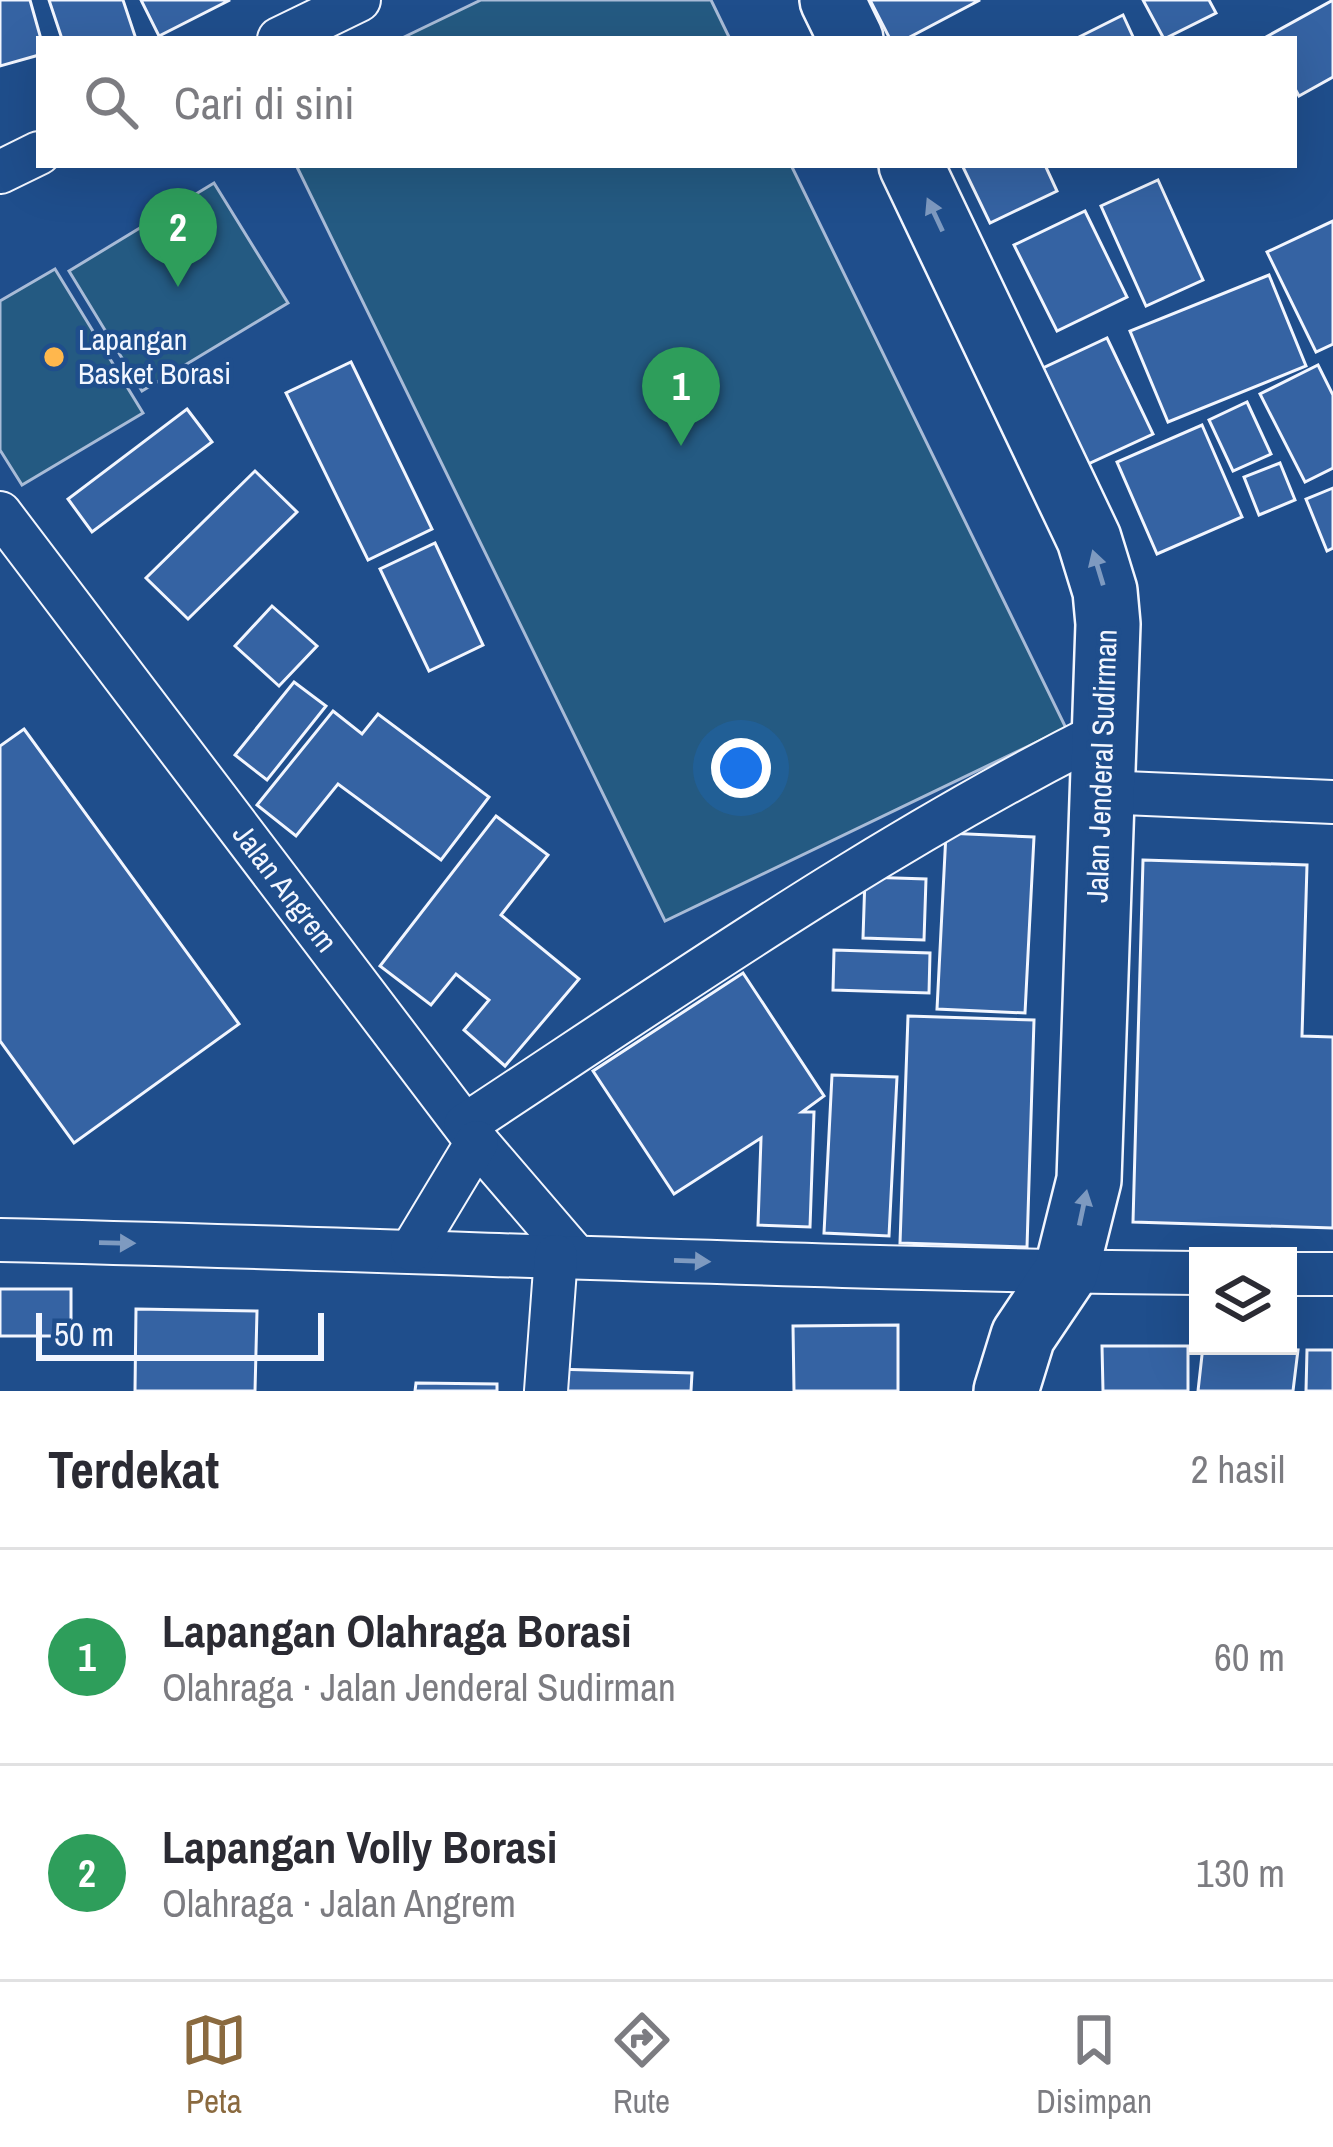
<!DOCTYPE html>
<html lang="id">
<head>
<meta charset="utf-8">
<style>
	body { margin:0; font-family:"Archivo Narrow",sans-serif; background:#f2f2f3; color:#2b2b33 }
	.controls { position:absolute; right:36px; bottom:36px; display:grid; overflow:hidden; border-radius:0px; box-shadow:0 12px 48px #0002 }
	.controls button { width:108px; height:108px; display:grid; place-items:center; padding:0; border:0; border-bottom:3px solid #e1e1e2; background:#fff; color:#2b2b33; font:60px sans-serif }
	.scale { position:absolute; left:36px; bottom:30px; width:288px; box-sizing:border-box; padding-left:12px; border:6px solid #f2f6ff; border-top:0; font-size:33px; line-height:42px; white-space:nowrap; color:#f2f6ff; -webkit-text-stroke:9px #1f4e8c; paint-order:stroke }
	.you { position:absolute; left:741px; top:768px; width:42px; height:42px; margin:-30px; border:9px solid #fff; border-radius:50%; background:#1a73e8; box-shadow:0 0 0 18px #1a73e833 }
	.badge { display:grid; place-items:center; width:78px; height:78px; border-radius:50%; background:#8a6a3f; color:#fff; font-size:39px; font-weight:700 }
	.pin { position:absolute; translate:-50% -99px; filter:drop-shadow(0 3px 6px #0008) }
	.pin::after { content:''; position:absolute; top:63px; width:42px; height:36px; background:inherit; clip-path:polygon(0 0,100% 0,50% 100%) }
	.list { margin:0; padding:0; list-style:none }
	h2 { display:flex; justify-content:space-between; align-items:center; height:156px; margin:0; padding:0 48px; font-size:51px }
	h2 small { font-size:39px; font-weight:400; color:#7c7c81 }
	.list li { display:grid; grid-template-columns:78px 1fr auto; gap:36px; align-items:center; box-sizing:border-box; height:216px; padding:0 48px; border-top:3px solid #e1e1e2 }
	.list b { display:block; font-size:45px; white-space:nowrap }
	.list p { margin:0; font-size:39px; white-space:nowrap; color:#7c7c81 }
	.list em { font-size:39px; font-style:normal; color:#7c7c81 }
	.icon { flex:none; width:66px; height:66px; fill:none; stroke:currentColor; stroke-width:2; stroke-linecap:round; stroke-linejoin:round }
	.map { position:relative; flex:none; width:1333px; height:1391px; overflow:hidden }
	.search { position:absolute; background:#fff; box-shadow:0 12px 48px #0002; left:36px; right:36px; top:36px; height:132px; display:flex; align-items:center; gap:30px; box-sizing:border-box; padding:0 42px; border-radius:0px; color:#7c7c81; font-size:45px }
	.sheet { height:588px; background:#fff }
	nav { display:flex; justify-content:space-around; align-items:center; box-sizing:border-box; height:168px; border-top:3px solid #e1e1e2; background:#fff; font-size:33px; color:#7c7c81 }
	nav a { display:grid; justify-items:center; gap:6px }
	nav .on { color:#8a6a3f }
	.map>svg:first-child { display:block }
	.green { fill:#245a82; stroke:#a8bbd7; stroke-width:3 }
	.building { fill:#3563a3; stroke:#f2f6ff; stroke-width:3 }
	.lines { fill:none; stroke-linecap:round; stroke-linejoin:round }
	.minor-casing { stroke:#f2f6ff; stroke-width:46 }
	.highway-casing { stroke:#f2f6ff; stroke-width:68 }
	.minor { stroke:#1f4e8c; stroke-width:42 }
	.highway { stroke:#1f4e8c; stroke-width:63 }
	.oneway { fill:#7e9ac0 }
	.poi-dot { fill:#ffb74d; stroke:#1f4e8c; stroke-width:4.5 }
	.labels { text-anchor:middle; stroke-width:9; stroke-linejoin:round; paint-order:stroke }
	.poi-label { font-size:30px; fill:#f2f6ff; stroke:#1f4e8c; text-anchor:start }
	.street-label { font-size:30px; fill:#f2f6ff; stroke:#1f4e8c }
</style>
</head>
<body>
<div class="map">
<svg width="1333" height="1391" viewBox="0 0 1333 1391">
	<rect width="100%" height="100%" fill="#1f4e8c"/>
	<g class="green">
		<path d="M481,0H711L730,39H400Z"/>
		<path d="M296,165H791L1066,728L665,921Z"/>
		<path d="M214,183L288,303L142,391L69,271Z"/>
		<path d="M55,269L143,413L22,485L0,450V301Z"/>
	</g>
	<g class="building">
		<path d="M0,0H30L41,39L39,55L0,66Z"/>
		<path d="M49,0H123L136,39H62Z"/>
		<path d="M141,0H230L159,36Z"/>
		<path d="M870,0H980L906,39H890Z"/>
		<path d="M1143,0H1209L1216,13L1164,39Z"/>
		<path d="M1333,0V77L1299,96L1294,87V39L1266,37Z"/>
		<path d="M1123,15L1134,39H1075Z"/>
		<path d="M962,165H1045L1057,191L990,223Z"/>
		<path d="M1158,180L1203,280L1146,306L1101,206Z"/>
		<path d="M1085,211L1127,297L1057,331L1014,245Z"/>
		<path d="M1333,221V344L1316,352L1267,252Z"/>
		<path d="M1269,275L1306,366L1168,422L1130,331Z"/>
		<path d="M1107,338L1153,434L1088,464L1043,368Z"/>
		<path d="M351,362L432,529L368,560L286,393Z"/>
		<path d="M1318,365L1333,395V468L1305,482L1260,394Z"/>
		<path d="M1247,402L1271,454L1233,471L1209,420Z"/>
		<path d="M187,409L212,442L92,532L68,499Z"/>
		<path d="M1202,425L1242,517L1157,554L1117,462Z"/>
		<path d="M1280,463L1295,500L1259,515L1244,477Z"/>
		<path d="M255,471L297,512L188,619L146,578Z"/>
		<path d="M1333,488V548L1327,551L1306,499Z"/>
		<path d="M435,543L483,645L429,671L380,569Z"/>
		<path d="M272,606L317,646L279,686L235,646Z"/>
		<path d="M294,682L326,706L267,780L235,755Z"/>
		<path d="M333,711L362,734L378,714L489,797L441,860L338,784L296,836L257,805Z"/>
		<path d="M24,729L239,1024L74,1143L0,1041V746Z"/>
		<path d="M496,816L548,855L501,915L579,979L505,1066L464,1030L489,1000L456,974L431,1005L380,966Z"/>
		<path d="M946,833L1034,837L1025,1013L937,1009Z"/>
		<path d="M1143,860L1307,865L1302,1036L1333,1037V1228L1133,1222Z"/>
		<path d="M865,877L926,879L924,940L863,938Z"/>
		<path d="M834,950L930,953L929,993L833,990Z"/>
		<path d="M743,973L824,1096L802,1112H814L810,1227L758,1225L761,1138L674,1194L593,1071Z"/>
		<path d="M908,1016L1034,1020L1027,1247L900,1243Z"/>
		<path d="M832,1075L897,1077L889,1236L824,1233Z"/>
		<rect x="0" y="1289" width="71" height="47"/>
		<path d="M136,1309L257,1311L255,1391H135Z"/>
		<path d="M898,1325V1391H794L793,1326Z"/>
		<path d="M1102,1346H1188V1391H1103Z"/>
		<path d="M1203,1346L1298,1350L1293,1391H1198Z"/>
		<path d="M1307,1350H1333V1391H1306Z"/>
		<path d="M554,1369L692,1373L691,1391H553Z"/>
		<path d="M416,1383L497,1384V1391H415Z"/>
	</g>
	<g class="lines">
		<defs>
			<g id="minor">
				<path d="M279,39L359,0"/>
				<path d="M0,172L39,153"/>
				<path id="s1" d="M0,513L477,1142L575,1256"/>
				<path d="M1101,792L1333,802"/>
				<path d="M465,1125C675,987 878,845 1103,732"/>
				<path d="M0,1240C399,1249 799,1269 1198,1273"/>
				<path d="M412,1250L477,1142"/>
				<path d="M1288,1274H1333"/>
				<path d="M546,1391L556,1256"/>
			</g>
			<g id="highway">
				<path d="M832,0L851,39"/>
				<path d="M911,165L1089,539L1105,591L1108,624L1089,1180L1066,1272L1023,1336L1006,1391"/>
			</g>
		</defs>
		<use href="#minor" class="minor-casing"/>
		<use href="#highway" class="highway-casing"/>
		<use href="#minor" class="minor"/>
		<use href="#highway" class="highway"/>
	</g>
	<defs><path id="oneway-solid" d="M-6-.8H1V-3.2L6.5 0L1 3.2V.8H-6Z" transform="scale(3)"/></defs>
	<g class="oneway">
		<use href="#oneway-solid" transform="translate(935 215) rotate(-115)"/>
		<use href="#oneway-solid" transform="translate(1098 568) rotate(-107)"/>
		<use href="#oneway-solid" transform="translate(1083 1208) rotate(-78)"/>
		<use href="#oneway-solid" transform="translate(117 1243) rotate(1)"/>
		<use href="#oneway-solid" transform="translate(692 1261) rotate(2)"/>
	</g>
	<circle class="poi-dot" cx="54" cy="357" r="12"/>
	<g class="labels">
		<g class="poi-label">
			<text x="78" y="350">Lapangan<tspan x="78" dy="34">Basket Borasi</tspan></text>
		</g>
		<g class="street-label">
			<text transform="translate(1102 766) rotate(-88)" y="10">Jalan Jenderal Sudirman</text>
			<text dy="10" stroke="none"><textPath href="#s1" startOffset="471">Jalan Angrem</textPath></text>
		</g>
	</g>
</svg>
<div class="controls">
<button><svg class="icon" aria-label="layers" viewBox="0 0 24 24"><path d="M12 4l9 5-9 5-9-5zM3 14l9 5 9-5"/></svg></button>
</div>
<div class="scale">50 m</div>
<div class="you"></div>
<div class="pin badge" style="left:681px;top:446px;background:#2e9e5b">1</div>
<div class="pin badge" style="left:178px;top:287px;background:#2e9e5b">2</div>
<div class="search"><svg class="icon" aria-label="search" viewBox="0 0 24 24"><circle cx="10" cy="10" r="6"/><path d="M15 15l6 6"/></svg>Cari di sini</div>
</div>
<section class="sheet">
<h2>Terdekat<small>2 hasil</small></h2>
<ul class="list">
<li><span class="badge" style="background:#2e9e5b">1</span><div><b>Lapangan Olahraga Borasi</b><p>Olahraga · Jalan Jenderal Sudirman</p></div><em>60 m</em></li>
<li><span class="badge" style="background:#2e9e5b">2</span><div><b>Lapangan Volly Borasi</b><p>Olahraga · Jalan Angrem</p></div><em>130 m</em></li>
</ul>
</section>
<nav>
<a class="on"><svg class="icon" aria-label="map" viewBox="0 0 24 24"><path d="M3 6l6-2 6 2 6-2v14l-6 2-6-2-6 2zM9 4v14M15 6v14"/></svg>Peta</a>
<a><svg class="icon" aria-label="directions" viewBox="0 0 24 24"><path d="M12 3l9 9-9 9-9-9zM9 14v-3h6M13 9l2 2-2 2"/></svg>Rute</a>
<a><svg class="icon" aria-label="saved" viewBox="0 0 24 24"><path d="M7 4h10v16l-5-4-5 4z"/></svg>Disimpan</a>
</nav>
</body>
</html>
